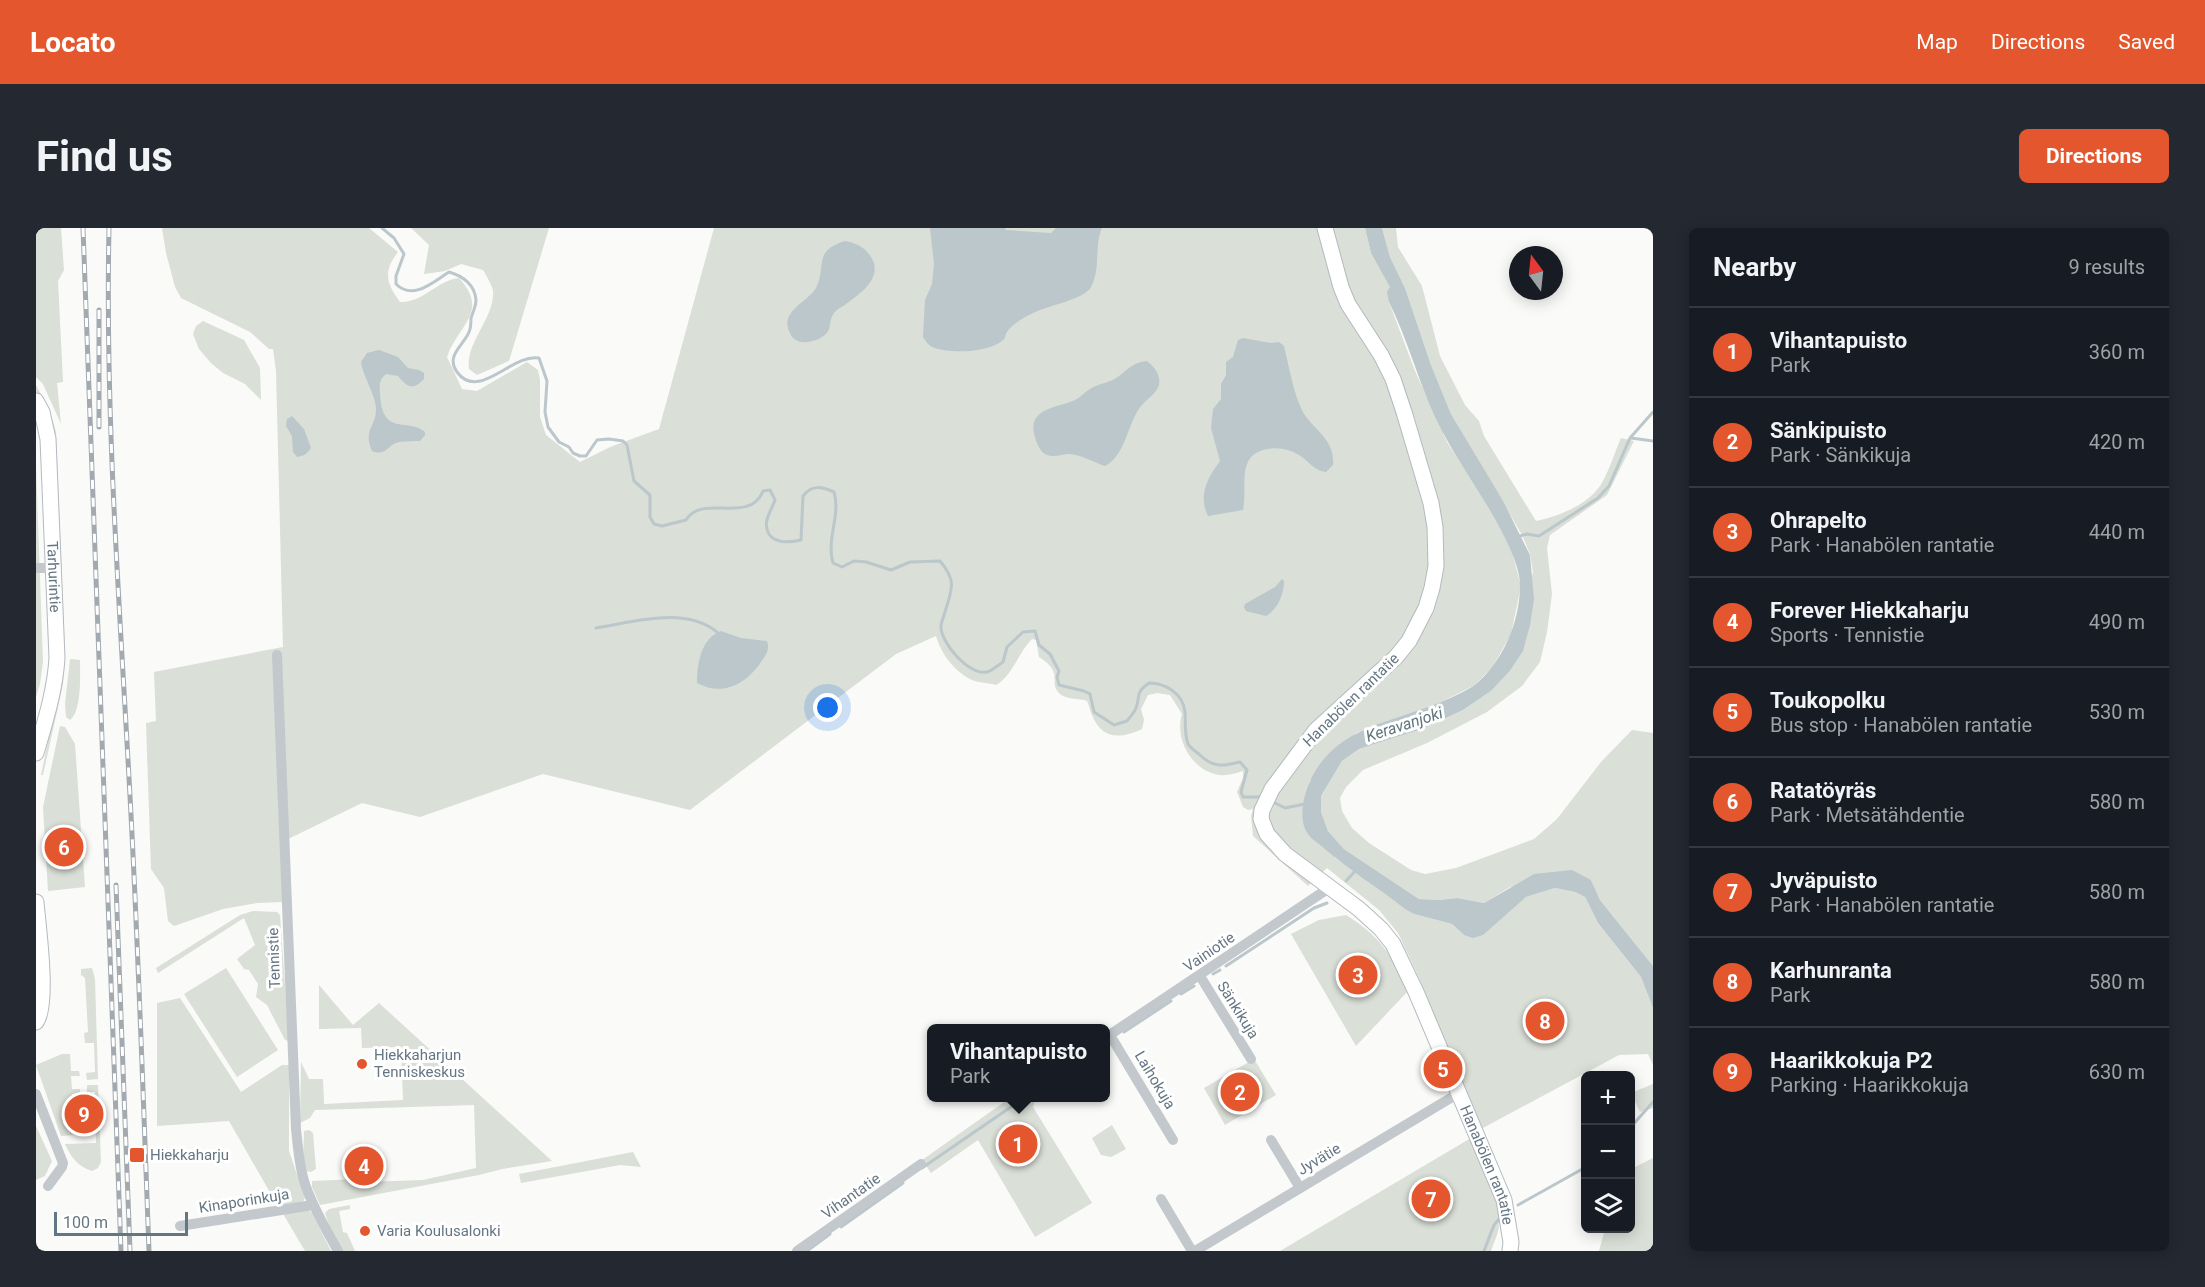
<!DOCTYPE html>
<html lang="en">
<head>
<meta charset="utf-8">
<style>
	body { margin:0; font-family:Roboto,sans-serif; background:#242831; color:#f1f3f6 }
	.controls { position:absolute; right:18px; bottom:18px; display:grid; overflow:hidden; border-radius:9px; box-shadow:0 3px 15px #0003 }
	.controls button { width:54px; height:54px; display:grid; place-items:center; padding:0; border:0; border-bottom:2px solid #363941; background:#171b24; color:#f1f3f6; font:30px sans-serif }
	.compass { position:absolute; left:1473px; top:18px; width:54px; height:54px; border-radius:50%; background:#171b24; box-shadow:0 3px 15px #0003; rotate:345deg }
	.scale { position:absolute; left:18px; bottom:15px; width:134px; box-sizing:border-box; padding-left:6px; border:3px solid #657683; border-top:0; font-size:16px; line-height:21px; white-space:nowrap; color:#657683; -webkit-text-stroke:4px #fff; paint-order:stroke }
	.you { position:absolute; left:792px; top:480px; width:21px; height:21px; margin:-15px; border:4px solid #fff; border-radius:50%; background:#1a73e8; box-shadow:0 0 0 9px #1a73e833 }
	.badge { display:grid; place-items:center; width:39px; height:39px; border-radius:50%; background:#e4572e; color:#fff; font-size:20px; font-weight:700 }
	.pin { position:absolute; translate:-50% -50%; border:3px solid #fff; box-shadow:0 2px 6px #0006 }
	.popup { position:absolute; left:891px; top:796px; width:183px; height:78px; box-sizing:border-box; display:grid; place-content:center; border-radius:9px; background:#171b24; filter:drop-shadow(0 2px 4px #0005); font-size:20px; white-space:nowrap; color:#9ea1a6 }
	.popup b { font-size:22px; color:#f1f3f6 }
	.popup::after { content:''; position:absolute; left:50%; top:100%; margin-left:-12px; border:12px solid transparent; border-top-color:#171b24 }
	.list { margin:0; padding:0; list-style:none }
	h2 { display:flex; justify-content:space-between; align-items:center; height:78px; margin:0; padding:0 24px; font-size:26px }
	h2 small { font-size:20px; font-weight:400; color:#9ea1a6 }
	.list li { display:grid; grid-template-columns:39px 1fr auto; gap:18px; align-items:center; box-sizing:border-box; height:90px; padding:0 24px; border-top:2px solid #363941 }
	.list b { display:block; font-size:22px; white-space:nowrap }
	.list p { margin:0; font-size:20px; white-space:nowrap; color:#9ea1a6 }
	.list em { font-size:20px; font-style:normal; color:#9ea1a6 }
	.icon { flex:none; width:33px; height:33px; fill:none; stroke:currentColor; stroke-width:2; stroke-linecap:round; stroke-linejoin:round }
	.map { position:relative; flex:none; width:1617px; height:1023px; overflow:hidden; border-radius:9px }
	header { display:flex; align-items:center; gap:36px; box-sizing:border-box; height:84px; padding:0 30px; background:#e4572e; color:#fff }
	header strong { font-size:28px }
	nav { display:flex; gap:33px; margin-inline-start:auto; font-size:21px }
	.intro { display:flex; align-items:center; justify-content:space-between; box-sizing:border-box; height:144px; padding:0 36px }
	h1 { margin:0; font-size:42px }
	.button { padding:15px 27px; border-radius:9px; background:#e4572e; color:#fff; font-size:21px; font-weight:700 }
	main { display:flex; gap:36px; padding:0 36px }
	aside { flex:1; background:#171b24; border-radius:9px; box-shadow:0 3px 15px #0003 }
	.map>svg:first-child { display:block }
	.green { fill:#dadfd7 }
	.water { fill:#bbc7cb }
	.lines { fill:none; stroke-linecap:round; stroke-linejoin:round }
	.stream { stroke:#bbc7cb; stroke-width:3 }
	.secondary-casing { stroke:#b3babf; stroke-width:17 }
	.street { stroke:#c3c8cc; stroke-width:10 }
	.secondary { stroke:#fff; stroke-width:15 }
	.rail-casing { stroke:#a2aab0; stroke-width:5 }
	.rail { stroke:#fff; stroke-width:3; stroke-dasharray:9; stroke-linecap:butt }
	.poi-dot { fill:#e4572e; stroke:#fff; stroke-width:2 }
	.labels { text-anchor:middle; stroke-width:6; stroke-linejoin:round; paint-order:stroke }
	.street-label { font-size:15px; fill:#657683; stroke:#fff }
	.poi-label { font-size:15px; fill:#657683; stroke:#fff; text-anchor:start }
	.water-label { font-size:16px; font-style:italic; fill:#60757c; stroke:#fff }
</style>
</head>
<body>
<header>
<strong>Locato</strong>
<nav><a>Map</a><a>Directions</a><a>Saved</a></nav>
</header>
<div class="intro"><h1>Find us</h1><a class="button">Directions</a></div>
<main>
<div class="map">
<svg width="1617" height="1023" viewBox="0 0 1617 1023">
	<rect width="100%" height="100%" fill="#fafaf8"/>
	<g class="green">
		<path d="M0,0H25L28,42L22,53L27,154L21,155L25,196L7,156L0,149Z"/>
		<path d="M126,0H333L362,24C347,43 350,55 364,74C387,75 400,53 423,50C454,84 422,97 411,129L426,161L441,163L491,134L502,142L504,152V189L510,207L544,234L574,219L623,201L678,0H1329L1335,25L1355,59L1353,74L1379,143L1411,214L1457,285L1475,320L1485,358L1475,406L1457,438L1439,457L1397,478L1320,505L1273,554L1299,630L1378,686L1416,696L1428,707L1477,679L1490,669L1519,660L1539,664L1549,669L1562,695L1605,749L1617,780V837L1612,826L1583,827L1445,901L1384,752L1362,705L1343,682L1291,640L1272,658L1217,608L1215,588L1217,581L1212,582L1207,579L1201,564L1207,550V543C1200,545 1191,548 1184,547C1157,544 1138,512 1146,486L1134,467L1121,465L1112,467L1105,481L1108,492L1106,501C1085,511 1066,512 1056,487C1054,483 1053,477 1051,473C1043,470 1029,472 1023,465C1012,455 1029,445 1003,429L1000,412L996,411C982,425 977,447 960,457C953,455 943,455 936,452C919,444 905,426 900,408L860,426L654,582L507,546L384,589L326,575L246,614L247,674L221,675L187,681L138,698L132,693L128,660L115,641L110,495L120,493L118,444L247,419L240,143L237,121H233L214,104L145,70L139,59L130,25Z"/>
		<path d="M375,0H513L473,133L441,147L433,141C429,115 459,90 457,63C456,57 450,47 447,42L425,36L409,43L388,46L393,17Z"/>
		<path d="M1346,0H1360L1362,19L1386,58L1404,128L1429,177L1443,193L1448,208L1500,293C1524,288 1555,276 1567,253C1574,240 1579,224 1585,210L1598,213L1571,267L1514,307L1511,320L1516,366L1511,404L1504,434L1486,458L1451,484L1391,515L1327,542L1310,559L1304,570L1306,583L1316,600L1333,615L1375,642L1389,646L1420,640L1498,611L1521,591L1565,534L1596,502L1617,505V738L1564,672L1555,652L1474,659L1448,675L1421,670L1403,672L1383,671L1308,621L1292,603L1285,584V568L1306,533L1323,521L1386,501L1427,482L1455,463L1473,444L1497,344L1494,326L1486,307L1415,186L1395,137L1369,60L1354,29Z"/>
		<path d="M167,93L208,112L224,140L225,172L209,156L187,145L175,135L163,121L157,106L160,98Z"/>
		<path d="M0,157L14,183L20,204L29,424L27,456L7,547H5L24,456L5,173L0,164Z"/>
		<path d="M0,239L7,434L4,456L0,469Z"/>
		<path d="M34,431L44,432C44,447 46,483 34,492L30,489L29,476Z"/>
		<path d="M24,498L29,499L39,516L49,659L12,663L7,579Z"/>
		<path d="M217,683L241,684L244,687L253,813L249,812L231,777L220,769L222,756L213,742L208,741L201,731L219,717L208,690L122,745L120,740L204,687Z"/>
		<path d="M1310,687C1345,709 1355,726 1372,763L1320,818L1255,706L1283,692Z"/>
		<path d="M56,740L59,751L62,851L51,852L50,845L59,844L58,815H49L48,805L52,804L49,750L45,747V741Z"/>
		<path d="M190,740L242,822L201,849L148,766Z"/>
		<path d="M283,757L317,797L343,775L516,933L466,941L443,947L284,977L276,959V953L322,951L329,954L387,952L440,940L438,877L279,882L274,890L264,895L265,834L273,851H287L288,876L367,872L365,819L326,820L325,800L283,801Z"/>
		<path d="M144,770L205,864L246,837H253V923L269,970L267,974L243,980L193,893L121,898V775Z"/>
		<path d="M26,826H34L35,843H43L44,848H35L36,861H44V865L36,866L37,907L25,908L0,837Z"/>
		<path d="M1218,831L1240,867L1189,897L1168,860Z"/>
		<path d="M1617,856V880L1604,884L1595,865Z"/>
		<path d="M51,857H62L65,934L62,940L56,943C41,938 35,929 29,916L60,915L59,864H51Z"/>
		<path d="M974,870H1003L998,874L997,879L1056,975L999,1009L942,912L895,945L886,932Z"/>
		<path d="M1076,897L1090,921L1075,929L1065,927L1056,910Z"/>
		<path d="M0,898L16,933L9,948L0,952Z"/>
		<path d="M273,902L277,905L280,941L275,944L270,943L267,934L268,903Z"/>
		<path d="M1435,910C1445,933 1466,969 1463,995C1463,1005 1458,1014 1455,1023H1244Z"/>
		<path d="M597,924L605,939L584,937L485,955L483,946Z"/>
		<path d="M1617,930V1023H1563L1569,1001L1594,1000L1595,941Z"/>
		<path d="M314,977V981L303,983L307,1004L311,1005L319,1023H307L293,997L289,985L293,981Z"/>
		<path d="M271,981L276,985L295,1023H269L246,984Z"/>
	</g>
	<g class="water">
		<path d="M894,0H969L970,2L1015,5L1020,0H1066C1058,18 1065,40 1055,59C1049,71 1011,78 997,85C989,89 976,96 971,104C968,108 971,108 967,112C953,125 913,126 896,119C892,117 889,112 887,109L889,72L896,56L898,36Z"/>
		<path d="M1329,0H1346L1354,29L1369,60L1395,137L1415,186L1467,273L1494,327L1498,371L1494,397L1487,423L1473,444L1455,463L1427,482L1386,501L1323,521L1306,533L1285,568V584L1292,603L1308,621L1383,671L1403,672L1421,670L1448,675L1498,646L1536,642L1555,652L1564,672L1617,738V780L1605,749L1562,695L1549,669L1539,664L1519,660L1490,669L1447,707L1437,710L1428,707L1416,696L1378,686L1369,681C1343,660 1314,643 1289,621C1284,616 1276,612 1272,606C1264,595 1266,579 1269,567C1290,497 1355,497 1412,471C1421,467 1432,462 1440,456C1467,433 1483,395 1484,360C1485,342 1474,320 1466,304C1446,265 1419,231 1400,191C1382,153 1372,112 1353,74L1351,64L1354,59L1335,25Z"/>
		<path d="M809,13C820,15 829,19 835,29C848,49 824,66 810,76C807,79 802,80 799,84C794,89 795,95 793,101C790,110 775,115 766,114C762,114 757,111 755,107C741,84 771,75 780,60C791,39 776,23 809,13Z"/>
		<path d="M1207,110L1235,115L1243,114L1248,118C1253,138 1259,175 1271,190C1284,206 1299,215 1297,237L1290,244C1278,243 1273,233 1263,227C1253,221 1243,219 1232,221C1199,226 1212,259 1207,282L1172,288C1162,267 1171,251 1184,233L1175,200L1177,181L1185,171V156L1190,147V134L1197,129L1202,112Z"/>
		<path d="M343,122L362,129L372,140L383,142L388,145V151C377,163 371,159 362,148L350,146C344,151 343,156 344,164C345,210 372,189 389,204V207L384,213C377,213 370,213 363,214C352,216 350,229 336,223C327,201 340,199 340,181C340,167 327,149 325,134L331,125Z"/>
		<path d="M1111,133C1118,139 1125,146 1123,157C1121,165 1110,172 1105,178C1091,196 1090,227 1069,238C1057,234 1046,227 1034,226C1026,226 1019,230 1011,227C1004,224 1001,216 999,209C990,180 1021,180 1039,172C1045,169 1049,164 1054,161C1063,155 1075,155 1083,148C1092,141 1098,134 1111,133Z"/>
		<path d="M256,188L268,201L275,220C271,226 268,228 261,229L257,224L256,208L250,198L251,191Z"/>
		<path d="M1246,351L1248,353C1248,366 1242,381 1230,388L1210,383L1208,379L1209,376L1239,359Z"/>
		<path d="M685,403L705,410L731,413C734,422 730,427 725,434C710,456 687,469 661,455C661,436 665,410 685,403Z"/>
	</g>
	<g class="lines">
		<g class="stream">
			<path d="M346,0L358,10L368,26L360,48V56C377,73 397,54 413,44C427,48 439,57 440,72C440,78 437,84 435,90C435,94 435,100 433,104C428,117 409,128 421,144C443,174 476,125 503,130L511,153L509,184L512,199L523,214L533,219L537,225L544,228H550L561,212L573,211L587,213L591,217L598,253L614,267V289L618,296L626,298L650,292C666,265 714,297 727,263L734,262L739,272C736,281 728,292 731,301C734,316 753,315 765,312L767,268C776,256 786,259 798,264C805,287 790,311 797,335L806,339L818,333L830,334L855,342L874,334L904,333C921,353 916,361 909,384C908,388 905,394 905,398C904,414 933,448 951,444C956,443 962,437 967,434L971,419L987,404L999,403L1003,417L1014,426L1023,443L1021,449L1023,457L1048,463L1054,466L1058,484L1078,497L1091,493C1094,489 1098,485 1100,480C1105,467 1098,466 1113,455C1129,455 1147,465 1149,484C1150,495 1148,504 1152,516C1155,521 1161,524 1165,528C1178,540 1188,538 1204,534L1211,542L1205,564L1207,569H1226"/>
			<path d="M1595,210L1617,213"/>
			<path d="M1484,308L1491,306L1503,308L1562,270L1573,258L1594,210L1617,184"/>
			<path d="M560,400C599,394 648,378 681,404"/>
			<path d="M1235,573L1249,580L1269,576"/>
			<path d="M1310,653L1321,641"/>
			<path d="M1190,738L1278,680L1291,675"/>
			<path d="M1177,746L1184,742"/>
			<path d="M1145,766L1158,758"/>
			<path d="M1088,804L1135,773"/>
			<path d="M1594,900L1617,874"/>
			<path d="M886,940L988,870"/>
			<path d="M1482,977L1550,939"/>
			<path d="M805,999L867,955"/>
			<path d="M771,1023L794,1006"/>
			<path d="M1448,1023L1458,997L1463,991"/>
		</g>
		<defs>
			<g id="secondary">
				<path id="s1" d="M1289,0L1305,59L1312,76L1345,127L1357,151L1368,184L1395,275L1399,299L1400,338L1396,360L1390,380L1373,413L1360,429L1280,502L1236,561L1226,582L1225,591L1231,606L1249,626L1323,681L1345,701L1357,716L1380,764L1468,972L1475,1014L1474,1023"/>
				<path id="s2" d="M0,173L6,184L12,211L21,430C19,463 9,494 0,525"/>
				<path d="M0,674C2,698 13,777 0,794"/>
			</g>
		</defs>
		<use href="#secondary" class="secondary-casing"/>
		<g class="street">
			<path d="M0,340H17"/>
			<path d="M241,427L260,901C262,919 263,938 269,956C277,980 290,1001 302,1023"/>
			<path d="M1164,748L1215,831"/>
			<path d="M1074,807L1137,912"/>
			<path d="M1069,810L1293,660"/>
			<path d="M0,866L27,935L26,939L12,958"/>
			<path d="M1235,912L1264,960"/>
			<path d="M1125,971L1156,1023"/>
			<path d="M144,998L277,977"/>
			<path d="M761,1023L885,936"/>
			<path d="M1159,1023L1423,865"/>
		</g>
		<use href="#secondary" class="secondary"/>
		<defs>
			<g id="rail">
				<path d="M47,0L85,1023"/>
				<path d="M73,0C69,184 83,367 93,550C102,708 107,865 113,1023"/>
				<path d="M63,199V82"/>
				<path d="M80,657L94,1023"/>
			</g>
		</defs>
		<use href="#rail" class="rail-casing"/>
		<use href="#rail" class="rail"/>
	</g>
	<g class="poi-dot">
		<circle cx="326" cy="836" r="6"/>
		<rect x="93" y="919" width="16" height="16" rx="3"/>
		<circle cx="329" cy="1003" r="6"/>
	</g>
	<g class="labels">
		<g class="street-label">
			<text dy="5" stroke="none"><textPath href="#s2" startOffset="178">Tarhurintie</textPath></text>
			<text transform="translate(1315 472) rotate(-44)" y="5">Hanabölen rantatie</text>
			<text transform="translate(1173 724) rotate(-34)" y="5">Vainiotie</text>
			<text transform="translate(238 730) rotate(-92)" y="5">Tennistie</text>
			<text transform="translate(1202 782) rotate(58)" y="5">Sänkikuja</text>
			<text transform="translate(1119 852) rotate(59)" y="5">Laihokuja</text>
			<text transform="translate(1283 931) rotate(-31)" y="5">Jyvätie</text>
			<text dy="5" stroke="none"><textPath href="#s1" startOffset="1100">Hanabölen rantatie</textPath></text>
			<text transform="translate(815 968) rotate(-35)" y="5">Vihantatie</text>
			<text transform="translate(208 973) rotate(-9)" y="5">Kinaporinkuja</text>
		</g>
		<g class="poi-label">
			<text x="338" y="832">Hiekkaharjun<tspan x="338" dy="17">Tenniskeskus</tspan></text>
			<text x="114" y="932">Hiekkaharju</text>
			<text x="341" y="1008">Varia Koulusalonki</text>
		</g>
		<g class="water-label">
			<text transform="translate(1368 496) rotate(-18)" y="6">Keravanjoki</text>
		</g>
	</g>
</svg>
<div class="controls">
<button>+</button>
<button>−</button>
<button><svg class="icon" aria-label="layers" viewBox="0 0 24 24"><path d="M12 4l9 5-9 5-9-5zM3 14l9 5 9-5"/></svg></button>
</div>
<svg class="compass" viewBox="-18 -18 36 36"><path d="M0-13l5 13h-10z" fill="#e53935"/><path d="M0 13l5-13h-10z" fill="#9ea1a6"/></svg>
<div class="scale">100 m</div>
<div class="you"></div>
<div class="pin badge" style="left:982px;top:916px">1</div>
<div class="popup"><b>Vihantapuisto</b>Park</div>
<div class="pin badge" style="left:1204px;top:864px">2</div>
<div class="pin badge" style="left:1322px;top:747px">3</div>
<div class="pin badge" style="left:328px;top:938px">4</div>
<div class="pin badge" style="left:1407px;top:841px">5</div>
<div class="pin badge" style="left:28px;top:619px">6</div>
<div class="pin badge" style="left:1395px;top:971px">7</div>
<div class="pin badge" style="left:1509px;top:793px">8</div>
<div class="pin badge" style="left:48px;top:886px">9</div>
</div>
<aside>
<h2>Nearby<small>9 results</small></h2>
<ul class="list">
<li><span class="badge">1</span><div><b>Vihantapuisto</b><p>Park</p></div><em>360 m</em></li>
<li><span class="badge">2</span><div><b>Sänkipuisto</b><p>Park · Sänkikuja</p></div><em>420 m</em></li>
<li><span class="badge">3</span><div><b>Ohrapelto</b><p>Park · Hanabölen rantatie</p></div><em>440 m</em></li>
<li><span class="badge">4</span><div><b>Forever Hiekkaharju</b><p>Sports · Tennistie</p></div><em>490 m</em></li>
<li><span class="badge">5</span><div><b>Toukopolku</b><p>Bus stop · Hanabölen rantatie</p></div><em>530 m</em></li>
<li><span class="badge">6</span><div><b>Ratatöyräs</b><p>Park · Metsätähdentie</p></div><em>580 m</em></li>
<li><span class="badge">7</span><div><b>Jyväpuisto</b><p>Park · Hanabölen rantatie</p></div><em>580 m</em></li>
<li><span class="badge">8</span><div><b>Karhunranta</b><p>Park</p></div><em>580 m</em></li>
<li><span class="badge">9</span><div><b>Haarikkokuja P2</b><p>Parking · Haarikkokuja</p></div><em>630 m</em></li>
</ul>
</aside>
</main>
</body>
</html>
